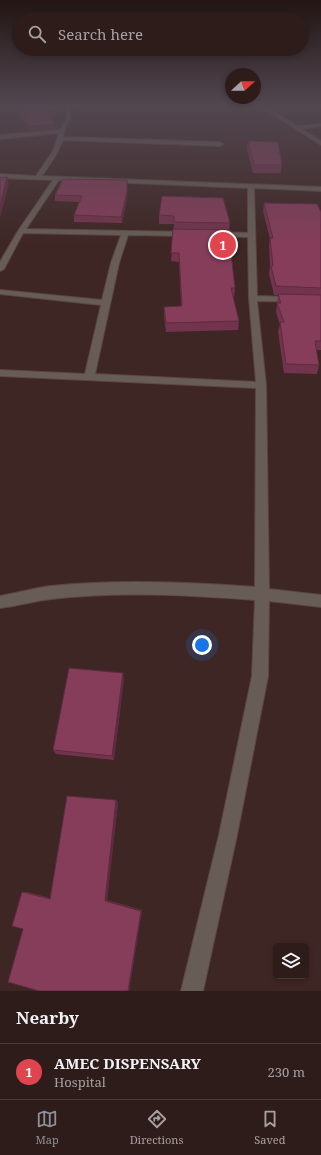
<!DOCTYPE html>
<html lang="en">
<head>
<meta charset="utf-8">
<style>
	body { margin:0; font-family:"Noto Serif",serif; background:#3a2928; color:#f1f3f6 }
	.controls { position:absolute; right:12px; bottom:12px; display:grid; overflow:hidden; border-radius:6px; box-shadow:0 2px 6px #0003 }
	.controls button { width:36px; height:36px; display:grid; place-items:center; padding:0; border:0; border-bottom:1px solid #493a3a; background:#2e1c1b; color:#f1f3f6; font:20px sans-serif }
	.compass { position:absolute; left:225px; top:68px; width:36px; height:36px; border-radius:50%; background:#2e1c1b; box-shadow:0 2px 6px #0003; rotate:69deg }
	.you { position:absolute; left:202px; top:645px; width:14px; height:14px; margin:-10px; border:3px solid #fff; border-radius:50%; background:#1a73e8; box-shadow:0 0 0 6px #1a73e833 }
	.badge { display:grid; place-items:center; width:26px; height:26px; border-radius:50%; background:#8c9099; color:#fff; font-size:13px; font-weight:700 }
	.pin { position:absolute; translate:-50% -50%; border:2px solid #fff; box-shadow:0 1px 4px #0006 }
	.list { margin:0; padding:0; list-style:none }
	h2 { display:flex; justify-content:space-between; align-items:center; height:52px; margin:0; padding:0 16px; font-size:17px }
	h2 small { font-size:13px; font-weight:400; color:#a7a1a3 }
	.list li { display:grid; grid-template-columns:26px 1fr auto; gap:12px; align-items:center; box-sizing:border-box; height:56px; padding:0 16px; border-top:1px solid #493a3a }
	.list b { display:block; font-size:15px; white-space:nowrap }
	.list p { margin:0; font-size:13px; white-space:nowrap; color:#a7a1a3 }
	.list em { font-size:13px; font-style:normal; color:#a7a1a3 }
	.icon { flex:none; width:22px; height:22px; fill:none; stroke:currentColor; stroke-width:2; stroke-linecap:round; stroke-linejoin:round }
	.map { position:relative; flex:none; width:321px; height:991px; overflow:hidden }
	.search { position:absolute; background:#2e1c1b; box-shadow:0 2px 6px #0003; left:12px; right:12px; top:12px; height:44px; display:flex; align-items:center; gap:10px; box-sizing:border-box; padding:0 14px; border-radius:22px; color:#a7a1a3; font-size:15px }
	.sheet { height:108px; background:#2e1c1b }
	nav { display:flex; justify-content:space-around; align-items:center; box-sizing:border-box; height:56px; border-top:1px solid #493a3a; background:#2e1c1b; font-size:11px; color:#a7a1a3 }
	nav a { display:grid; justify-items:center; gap:2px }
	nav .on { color:#8c9099 }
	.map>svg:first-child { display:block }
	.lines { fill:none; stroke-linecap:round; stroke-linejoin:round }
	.minor-casing { stroke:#5c4543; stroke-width:2 }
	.minor { fill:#675d56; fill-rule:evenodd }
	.wall { fill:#72344d }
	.shaded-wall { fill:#5d2b3f }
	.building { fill:#853d5a; stroke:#5d2b3f }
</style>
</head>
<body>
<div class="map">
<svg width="321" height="991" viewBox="0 0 321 991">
	<rect width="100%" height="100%" fill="#3e2624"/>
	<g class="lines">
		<defs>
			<g id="minor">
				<path d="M68,105H72L70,110L71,118L66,125L63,137L220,142L223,144L220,146L63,140L56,155L42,176L321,187V191L254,188L257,296L321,298V302L257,301L266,385L269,589L321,595V607L269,601L268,676L237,835L203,991H181L219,835L252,676L255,600C187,595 118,591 51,599C34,601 17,606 0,608V596C17,593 34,588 51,586C118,579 188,582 255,587L256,388L0,376V370L85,374L101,305L0,294V290L102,300L111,263L121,235L23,233L4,269L0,271V262L18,231L53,180L0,178V174L36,176L53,151L59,133L0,139V135L60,130L67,118L66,110ZM59,180L248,188V233L216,232L213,234L216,236L248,237L249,298L256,382L95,374L119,263L128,235L188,236L191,234L188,232L26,229Z"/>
				<path d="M258,105H263L298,126L321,124V126L302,129L321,141V145Z"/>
			</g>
		</defs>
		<use href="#minor" class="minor-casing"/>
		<use href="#minor" class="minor"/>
	</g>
	<g class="wall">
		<path d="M27,105H61L55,116L50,117L55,124L56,129L31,131L24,120L20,121L27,106Z"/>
		<path d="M248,141L282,165L281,173H253L247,149Z"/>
		<path d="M127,180V198L122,223L74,222V215L79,202L55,201V195Z"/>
		<path d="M223,198L230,223L229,230L234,244L233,252H231L235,288L234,297H233L239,321L238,330L166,332L164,316V307L181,306L179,262L171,261L174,224H159V215Z"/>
		<path d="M264,203L321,212V350H316L319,365L317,374L284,373L278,331L280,325L276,312L278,295H274L269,274L270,267L269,246L270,239L263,211Z"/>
		<path d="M124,679L114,760L56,754L53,750Z"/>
		<path d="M116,800L118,803L107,900L142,910L129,991H39L22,892H27L50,898Z"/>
	</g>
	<g class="shaded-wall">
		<path d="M58,105H61L55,116L47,117L46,112Z"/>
		<path d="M19,116H24V120L20,121Z"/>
		<path d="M55,124L56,129L31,131L30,126Z"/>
		<path d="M7,177L9,184L0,218V206Z"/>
		<path d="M127,180V198L122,223L121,217Z"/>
		<path d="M123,673L124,679L114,760L112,756Z"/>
		<path d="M116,800L118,803L107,900L142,910L129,991H128L105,901Z"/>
	</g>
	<g class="building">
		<path d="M28,105H58L54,111L46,112L55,124L30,126L24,116H19Z"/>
		<path d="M248,141L278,142L282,165H254Z"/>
		<path d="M7,177L0,206V178Z"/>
		<path d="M63,179L127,180V192L121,217L74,215L82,196L55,195Z"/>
		<path d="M162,196L223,198L230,223L174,222V216L159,215Z"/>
		<path d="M264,203L317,204L321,212V288L276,286L271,266H273L270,238H273Z"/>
		<path d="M173,229L231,230L234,244H230L235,288H231L239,321L166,323L164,307L182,306L179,253H171Z"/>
		<path d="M278,294L321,295V341H315L319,365L286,364L280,322H284L277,303H281Z"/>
		<path d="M69,668L123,673L112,756L53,750Z"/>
		<path d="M67,796L116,800L105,901L141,911L128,991H39L8,982L23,929L12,926L22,892L50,899Z"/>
	</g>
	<linearGradient id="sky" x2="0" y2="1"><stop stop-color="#221514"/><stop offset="0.43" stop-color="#524750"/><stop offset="1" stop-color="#524750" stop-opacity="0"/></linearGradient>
	<rect width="321" height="244" fill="url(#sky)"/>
</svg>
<div class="controls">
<button><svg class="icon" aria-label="layers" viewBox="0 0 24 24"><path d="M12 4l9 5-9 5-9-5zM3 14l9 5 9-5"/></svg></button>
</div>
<svg class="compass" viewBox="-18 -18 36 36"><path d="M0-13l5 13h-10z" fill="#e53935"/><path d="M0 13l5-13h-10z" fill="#a7a1a3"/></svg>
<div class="you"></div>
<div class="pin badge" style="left:223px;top:245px;background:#e0444e">1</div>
<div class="search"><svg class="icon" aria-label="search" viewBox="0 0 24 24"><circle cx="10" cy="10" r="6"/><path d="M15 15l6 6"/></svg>Search here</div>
</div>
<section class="sheet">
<h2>Nearby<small></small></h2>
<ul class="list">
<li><span class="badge" style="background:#e0444e">1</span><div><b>AMEC DISPENSARY</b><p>Hospital</p></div><em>230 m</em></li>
</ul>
</section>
<nav>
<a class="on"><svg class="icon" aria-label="map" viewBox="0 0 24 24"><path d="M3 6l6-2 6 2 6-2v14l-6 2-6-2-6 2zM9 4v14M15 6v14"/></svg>Map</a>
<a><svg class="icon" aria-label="directions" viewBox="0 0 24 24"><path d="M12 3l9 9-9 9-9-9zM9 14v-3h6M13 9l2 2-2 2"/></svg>Directions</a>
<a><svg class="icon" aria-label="saved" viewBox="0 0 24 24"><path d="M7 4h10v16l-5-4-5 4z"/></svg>Saved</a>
</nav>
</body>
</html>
